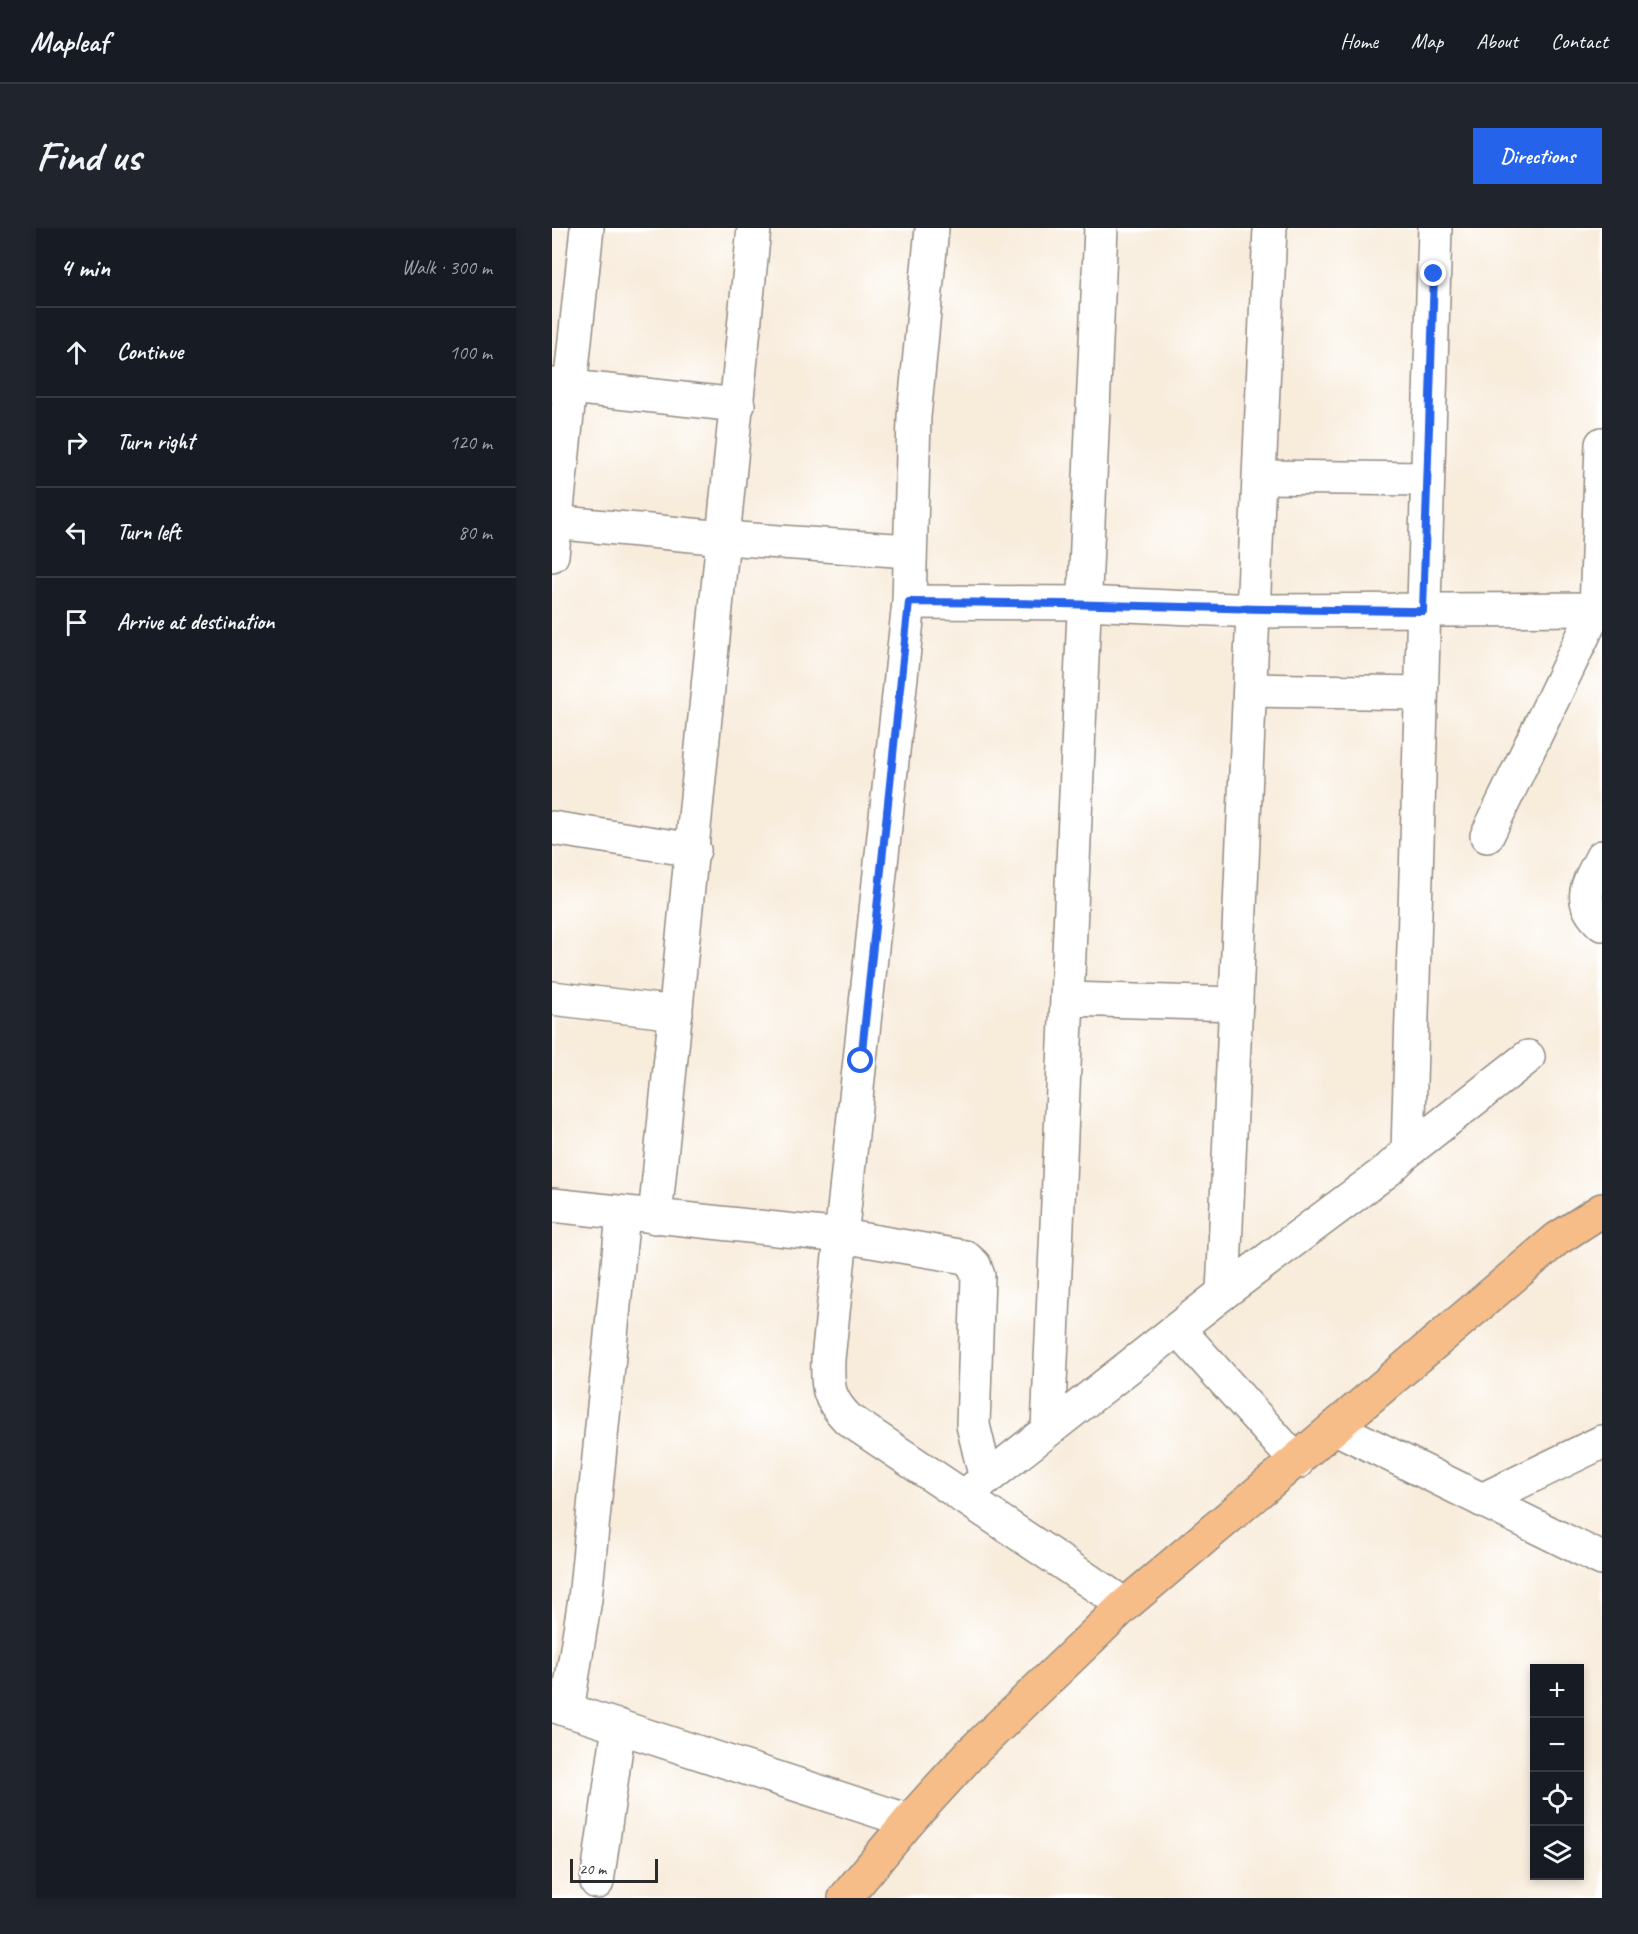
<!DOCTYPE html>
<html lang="en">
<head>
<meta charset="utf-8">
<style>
	body { margin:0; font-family:Caveat,sans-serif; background:#20242c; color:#f1f3f6 }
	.controls { position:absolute; right:18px; bottom:18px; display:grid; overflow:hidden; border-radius:0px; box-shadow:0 3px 9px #0003 }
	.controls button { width:54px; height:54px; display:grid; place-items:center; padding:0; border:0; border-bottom:2px solid #363941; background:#171b24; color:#f1f3f6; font:30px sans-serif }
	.scale { position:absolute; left:18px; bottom:15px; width:88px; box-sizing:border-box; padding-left:6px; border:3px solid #2b2b2b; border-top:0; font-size:16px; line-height:21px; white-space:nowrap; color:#2b2b2b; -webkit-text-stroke:4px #fff; paint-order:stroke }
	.stop { position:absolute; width:18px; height:18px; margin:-14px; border:4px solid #2563eb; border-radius:50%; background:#fff }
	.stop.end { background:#2563eb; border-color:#fff; box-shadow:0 2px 6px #0008 }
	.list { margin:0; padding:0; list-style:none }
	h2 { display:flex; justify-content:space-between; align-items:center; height:78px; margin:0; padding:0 24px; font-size:26px }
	h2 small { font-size:20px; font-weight:400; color:#9ea1a6 }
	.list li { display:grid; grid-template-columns:39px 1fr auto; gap:18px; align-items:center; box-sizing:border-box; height:90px; padding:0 24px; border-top:2px solid #363941 }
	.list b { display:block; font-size:22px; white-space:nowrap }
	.list em { font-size:20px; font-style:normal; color:#9ea1a6 }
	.icon { flex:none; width:33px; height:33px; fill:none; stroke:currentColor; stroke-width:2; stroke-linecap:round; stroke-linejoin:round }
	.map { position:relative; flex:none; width:1050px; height:1670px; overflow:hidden; border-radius:0px }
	header { display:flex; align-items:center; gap:36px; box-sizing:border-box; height:84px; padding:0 30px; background:#171b24; border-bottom:2px solid #363941 }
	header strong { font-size:28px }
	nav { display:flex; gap:33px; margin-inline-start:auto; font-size:21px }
	.intro { display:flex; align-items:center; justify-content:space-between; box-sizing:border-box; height:144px; padding:0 36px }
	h1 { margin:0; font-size:42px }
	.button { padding:15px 27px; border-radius:0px; background:#2563eb; color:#fff; font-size:21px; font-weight:700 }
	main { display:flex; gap:36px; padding:0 36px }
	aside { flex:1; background:#171b24; border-radius:0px; box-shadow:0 3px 9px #0003 }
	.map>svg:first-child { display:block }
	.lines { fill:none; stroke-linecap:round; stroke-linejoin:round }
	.minor-casing { stroke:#928c83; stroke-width:36 }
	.major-casing { stroke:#928c83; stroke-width:36 }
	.minor { stroke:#fff; stroke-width:33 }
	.major { stroke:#f7bd88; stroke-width:33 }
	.route { stroke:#2563eb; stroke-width:8 }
</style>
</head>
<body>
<header>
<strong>Mapleaf</strong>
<nav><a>Home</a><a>Map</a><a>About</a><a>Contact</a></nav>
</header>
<div class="intro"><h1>Find us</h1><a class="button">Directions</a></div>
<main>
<aside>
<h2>4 min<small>Walk · 300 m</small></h2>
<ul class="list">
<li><svg class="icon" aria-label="ahead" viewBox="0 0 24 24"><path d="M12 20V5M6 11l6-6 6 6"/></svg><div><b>Continue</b></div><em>100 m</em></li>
<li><svg class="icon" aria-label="right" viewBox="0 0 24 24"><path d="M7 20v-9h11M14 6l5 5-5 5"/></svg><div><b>Turn right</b></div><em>120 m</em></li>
<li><svg class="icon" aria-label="left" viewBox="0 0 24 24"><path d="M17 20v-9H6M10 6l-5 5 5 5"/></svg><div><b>Turn left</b></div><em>80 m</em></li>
<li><svg class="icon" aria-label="arrive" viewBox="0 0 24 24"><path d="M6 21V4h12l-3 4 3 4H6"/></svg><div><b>Arrive at destination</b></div></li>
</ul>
</aside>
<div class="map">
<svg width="1050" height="1670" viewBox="0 0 1050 1670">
	<rect width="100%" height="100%" fill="#fff"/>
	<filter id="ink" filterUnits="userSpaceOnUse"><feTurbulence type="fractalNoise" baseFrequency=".0167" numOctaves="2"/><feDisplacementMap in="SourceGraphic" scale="12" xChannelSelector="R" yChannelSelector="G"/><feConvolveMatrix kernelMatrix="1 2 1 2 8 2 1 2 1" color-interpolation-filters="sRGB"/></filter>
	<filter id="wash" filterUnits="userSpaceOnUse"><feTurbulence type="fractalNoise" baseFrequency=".008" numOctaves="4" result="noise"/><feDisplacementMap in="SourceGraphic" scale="24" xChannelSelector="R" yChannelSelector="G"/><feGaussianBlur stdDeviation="1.35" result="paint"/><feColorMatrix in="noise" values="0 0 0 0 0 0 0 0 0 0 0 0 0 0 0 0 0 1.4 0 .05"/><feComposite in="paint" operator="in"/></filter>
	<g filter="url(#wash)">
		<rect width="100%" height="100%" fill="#f8ecdb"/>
	</g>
	<g filter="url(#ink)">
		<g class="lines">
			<defs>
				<g id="minor">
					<path d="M380,0L362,189L357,374L276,1131C275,1159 276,1171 296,1191L573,1377"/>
					<path d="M0,157L186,177"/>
					<path d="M708,249L875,251"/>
					<path d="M0,294L172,310L357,323"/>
					<path d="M0,327L35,0"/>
					<path d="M357,374L532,375L703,383L1050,381"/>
					<path d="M699,462L868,465"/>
					<path d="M0,600L142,622"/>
					<path d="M935,608L1044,381L1050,216"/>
					<path d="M1050,629C1037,655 1023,672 1050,696"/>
					<path d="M0,770L124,785"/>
					<path d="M516,771L684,776"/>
					<path d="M856,923L976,829"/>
					<path d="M0,977L290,1008L413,1029L422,1037L426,1048L421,1197L434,1251"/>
					<path d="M103,989L202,0"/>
					<path d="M671,1065L718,0"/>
					<path d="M626,1101L745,1234"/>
					<path d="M784,1200L1050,1331"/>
					<path d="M496,1201L549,0"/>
					<path d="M411,1269L671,1065L836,942L856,923L883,0"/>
					<path d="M930,1272L1050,1214"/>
					<path d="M0,1477L357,1593"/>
					<path d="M15,1482L33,1371L71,986"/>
					<path d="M45,1654L67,1498"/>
				</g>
				<path id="major" d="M293,1670L357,1593L418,1526L573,1377L1005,1011L1050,982"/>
			</defs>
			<use href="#minor" class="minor-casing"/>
			<use href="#major" class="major-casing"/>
			<use href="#minor" class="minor"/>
			<use href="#major" class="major"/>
		</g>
	</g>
	<g class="lines" filter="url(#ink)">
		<path class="route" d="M309,833L357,374C528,374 699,383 871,383L882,46"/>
	</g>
</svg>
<div class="controls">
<button>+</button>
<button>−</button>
<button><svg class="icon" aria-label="locate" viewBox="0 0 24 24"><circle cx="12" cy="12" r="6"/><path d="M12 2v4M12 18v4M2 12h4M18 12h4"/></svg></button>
<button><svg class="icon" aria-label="layers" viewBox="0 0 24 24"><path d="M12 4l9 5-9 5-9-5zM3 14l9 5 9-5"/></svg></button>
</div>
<div class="scale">20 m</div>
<div class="stop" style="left:309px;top:833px"></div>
<div class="stop end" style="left:882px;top:46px"></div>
</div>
</main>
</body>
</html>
